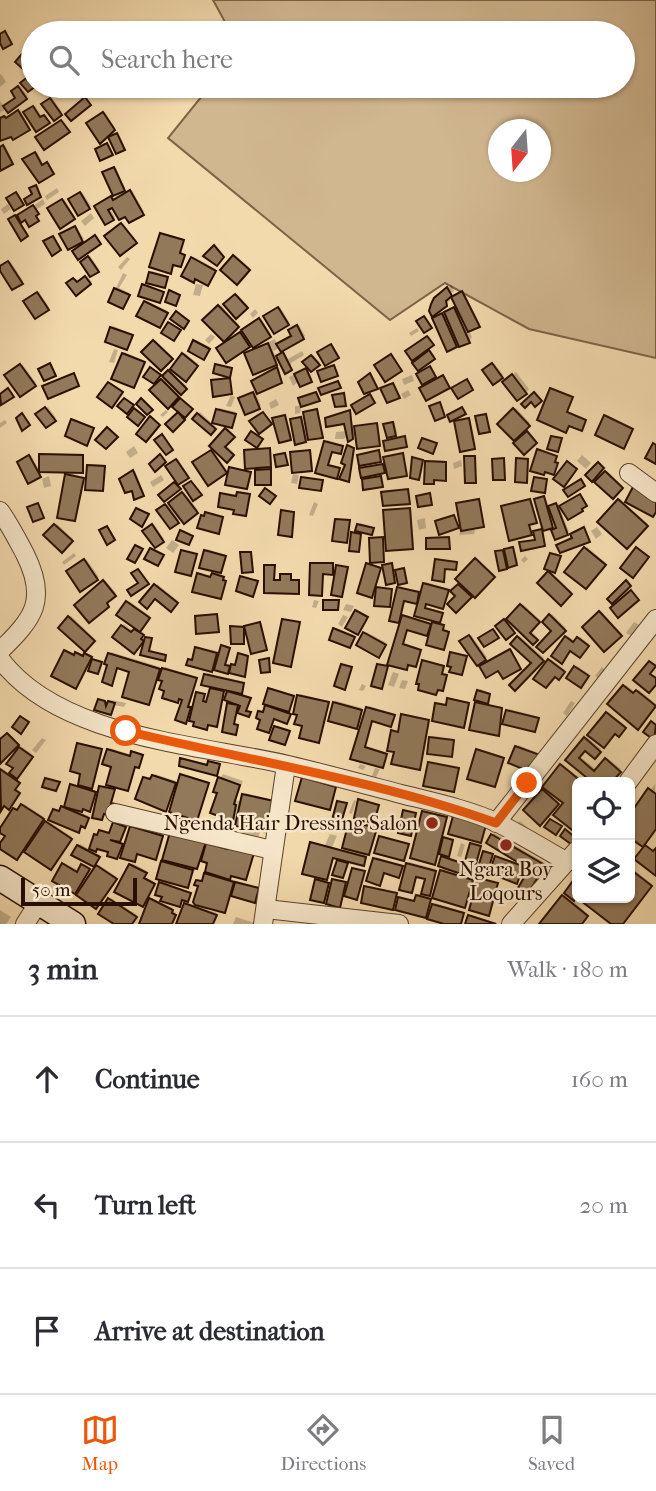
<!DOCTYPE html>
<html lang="en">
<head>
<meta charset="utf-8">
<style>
	body { margin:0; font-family:"IM FELL French Canon",serif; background:#f7f7f7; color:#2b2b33 }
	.controls { position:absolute; right:21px; bottom:21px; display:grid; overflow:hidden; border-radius:10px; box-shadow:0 2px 5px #0004 }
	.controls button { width:63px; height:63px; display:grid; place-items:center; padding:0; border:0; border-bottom:2px solid #e1e1e2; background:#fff; color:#2b2b33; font:35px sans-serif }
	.compass { position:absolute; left:488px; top:119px; width:63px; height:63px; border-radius:50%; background:#fff; box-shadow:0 2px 5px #0004; rotate:197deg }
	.scale { position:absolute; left:21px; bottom:18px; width:116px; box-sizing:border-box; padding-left:7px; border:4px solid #290f00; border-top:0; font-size:19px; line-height:24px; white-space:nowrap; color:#290f00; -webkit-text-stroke:5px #f7e7ca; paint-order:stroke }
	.stop { position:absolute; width:21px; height:21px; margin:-16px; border:5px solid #ea580c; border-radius:50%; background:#fff }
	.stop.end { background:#ea580c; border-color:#fff; box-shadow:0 2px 7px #0008 }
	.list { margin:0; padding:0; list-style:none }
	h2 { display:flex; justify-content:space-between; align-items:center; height:91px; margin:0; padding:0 28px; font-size:30px }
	h2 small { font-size:23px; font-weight:400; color:#7c7c81 }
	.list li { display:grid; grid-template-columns:46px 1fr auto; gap:21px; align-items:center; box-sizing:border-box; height:126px; padding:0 28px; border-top:2px solid #e1e1e2 }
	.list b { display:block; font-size:26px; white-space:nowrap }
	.list em { font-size:23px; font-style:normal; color:#7c7c81 }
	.icon { flex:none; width:38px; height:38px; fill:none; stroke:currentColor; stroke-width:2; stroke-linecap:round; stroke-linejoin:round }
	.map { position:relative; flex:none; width:656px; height:924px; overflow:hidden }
	.search { position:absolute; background:#fff; box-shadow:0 2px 5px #0004; left:21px; right:21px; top:21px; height:77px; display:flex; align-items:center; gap:18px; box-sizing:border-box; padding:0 24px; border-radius:38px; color:#7c7c81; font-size:26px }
	.sheet { height:469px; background:#fff }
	nav { display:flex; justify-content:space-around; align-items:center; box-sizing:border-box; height:98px; border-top:2px solid #e1e1e2; background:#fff; font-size:19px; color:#7c7c81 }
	nav a { display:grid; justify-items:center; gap:4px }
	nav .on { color:#ea580c }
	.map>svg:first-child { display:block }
	.green { fill:#d1b790; stroke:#7d6348; stroke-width:2; fill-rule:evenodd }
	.shadow { fill:#0003; fill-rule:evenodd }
	.building { fill:#92795a; stroke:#290f00; stroke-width:2 }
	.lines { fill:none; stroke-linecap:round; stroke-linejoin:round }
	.street-casing { stroke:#5c422b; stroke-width:20 }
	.secondary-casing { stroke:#290f00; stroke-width:27 }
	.street { stroke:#f7e7ca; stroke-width:18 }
	.secondary { stroke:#f7e7ca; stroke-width:24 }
	.route { stroke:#ea580c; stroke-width:9 }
	.poi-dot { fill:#8f2418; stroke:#f7e7ca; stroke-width:2.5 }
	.labels { text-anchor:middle; stroke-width:5; stroke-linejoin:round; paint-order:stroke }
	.poi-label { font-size:21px; fill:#290f00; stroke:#f7e7ca; text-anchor:end }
</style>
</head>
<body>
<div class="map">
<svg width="656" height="924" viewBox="0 0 656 924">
	<rect width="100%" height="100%" fill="#f3daad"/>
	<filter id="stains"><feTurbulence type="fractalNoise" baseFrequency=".00286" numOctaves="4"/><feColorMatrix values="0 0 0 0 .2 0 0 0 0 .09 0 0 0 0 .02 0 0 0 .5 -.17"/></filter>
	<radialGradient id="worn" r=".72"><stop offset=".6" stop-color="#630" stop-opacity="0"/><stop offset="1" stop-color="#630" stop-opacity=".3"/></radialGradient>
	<path class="green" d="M213,0H656V358L529,329L445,283L390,320L168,138L210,86H623V33H231ZM498,130H540V172H498Z"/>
	<g class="shadow">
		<path d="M1,74L6,82L0,87V75Z"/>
		<path d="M20,86L28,96L8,110L7,108L0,113V101L4,107L17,98L13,91Z"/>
		<path d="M52,98L62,112L54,118L44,104Z"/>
		<path d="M35,106L42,117L46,115L48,122L27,111Z"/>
		<path d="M20,110L30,127L0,140V115L2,118L6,115L8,118Z"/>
		<path d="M105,112L115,128L100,141L88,123Z"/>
		<path d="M5,145L13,161L0,169V147Z"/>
		<path d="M37,152L44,165L49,162L53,173L26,158Z"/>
		<path d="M116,168L125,188L124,189L104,173Z"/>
		<path d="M57,188L59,192L47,200L45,196Z"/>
		<path d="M132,190L144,212L125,214L113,206L109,207L115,217L105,223L97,205L113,196L115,200Z"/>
		<path d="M82,192L91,206L78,214L71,198Z"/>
		<path d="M43,199L45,204L37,209L38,220L25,218L20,221L28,234L21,238L11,218L17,215L18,217Z"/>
		<path d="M64,199L75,217L61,227L49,209Z"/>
		<path d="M8,204L11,209L4,214L1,209Z"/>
		<path d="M91,213L94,218L85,226L81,221Z"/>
		<path d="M123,223L137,241L120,254L107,236Z"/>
		<path d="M76,226L84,239L69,248L63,233Z"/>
		<path d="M163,233L184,239L180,252L185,254L182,264L174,263L172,271Z"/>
		<path d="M235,255L250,268L237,282L222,270Z"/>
		<path d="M90,256L99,269L88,277L92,282L76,294L68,284L75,278L79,282L90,274L82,262Z"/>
		<path d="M127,257L130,259L121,270L118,267Z"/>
		<path d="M194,257L216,269L209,283L193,258Z"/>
		<path d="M10,261L23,281L22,283L0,268Z"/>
		<path d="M152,271L168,276L165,286L150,273Z"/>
		<path d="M123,273L127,275L119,288L130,293L124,306L110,301Z"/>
		<path d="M196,284L203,285L200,296L193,295Z"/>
		<path d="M452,285L454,291L449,296L450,300L446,304L440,294Z"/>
		<path d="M463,291L480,324L469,330L472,337L469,341L459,343L456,346L434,318L457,305L455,296Z"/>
		<path d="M39,292L49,307L36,316L25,301Z"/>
		<path d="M237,294L248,306L237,317L226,305Z"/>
		<path d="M147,301L168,311L161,325L146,302Z"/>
		<path d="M221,305L239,325L224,340L205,320Z"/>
		<path d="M280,307L289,322L288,324L267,315Z"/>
		<path d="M255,309L258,313L253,318L250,314Z"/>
		<path d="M261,318L271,334L251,343L227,361L218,348Z"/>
		<path d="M299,325L305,336L281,349L280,348L273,351L276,358L284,352L288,359L302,351L304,355L291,363V368L280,360L254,372L247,352L275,339L277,344L293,335L291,329Z"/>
		<path d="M113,326L133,334L128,347L107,341Z"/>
		<path d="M417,328L419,331L411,336L409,333Z"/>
		<path d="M211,334L215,337L209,344L205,340Z"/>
		<path d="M429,336L434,343L428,347L435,356L418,369L429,352L427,350L412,358L407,351Z"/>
		<path d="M155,340L173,357L161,369L143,352Z"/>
		<path d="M196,340L210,347L205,356L195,341Z"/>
		<path d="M114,349L118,350L114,363L109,362Z"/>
		<path d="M124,352L145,361L135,385L123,354Z"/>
		<path d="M185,353L198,364L186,379L175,371L173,373L187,386L168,406L152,390Z"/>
		<path d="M313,355L320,362L309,372L312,379L299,381L293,386L289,377L309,367L305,362Z"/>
		<path d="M494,363L503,375L494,382L485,370Z"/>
		<path d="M22,364L36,383L20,395L6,376Z"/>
		<path d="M279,367L282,381L256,393L261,406L246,413L242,397L257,391L254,380Z"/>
		<path d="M516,372L529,389L526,393L508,378Z"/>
		<path d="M412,375L414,381L404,385L402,379Z"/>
		<path d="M553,388L573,396L567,411L587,419L583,428L569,424L551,389Z"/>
		<path d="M408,390L411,395L404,399L401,394Z"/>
		<path d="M231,395L235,397L231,407L226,406Z"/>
		<path d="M276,399L279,405L271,409L269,403Z"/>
		<path d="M295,406H301L300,413L295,414Z"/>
		<path d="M48,407L56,418L46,426L38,414Z"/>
		<path d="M219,408L236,412L233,425L218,410Z"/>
		<path d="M516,408L530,423L514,439L499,424Z"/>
		<path d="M318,409L323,435L306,441L292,420L302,416L307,438L310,437L305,412Z"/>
		<path d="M166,410L168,412L163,417L160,415Z"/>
		<path d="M351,410L353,429L357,425L378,423L379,445L357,433L352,437L348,435L344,439H335L336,432L347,431L346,422L328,418Z"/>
		<path d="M200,412L216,427L211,433L194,419Z"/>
		<path d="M286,415L292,437L290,439L275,417Z"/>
		<path d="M607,415L633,428L625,445L605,416Z"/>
		<path d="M470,418L476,446L474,447L456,422Z"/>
		<path d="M74,419L94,427L88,442L73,420Z"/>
		<path d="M5,420L7,423L0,428V423Z"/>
		<path d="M394,421L397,433L391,439L406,436V445L385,441L389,439L385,425Z"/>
		<path d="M228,428L234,435L225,444L234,453L227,460L211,446Z"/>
		<path d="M327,440L343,445L342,451L333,450L329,464L340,467L338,476L317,472Z"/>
		<path d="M134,446L138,453L130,458L126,452Z"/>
		<path d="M271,448L272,464L267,469H272L271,483L257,470L261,466L246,451Z"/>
		<path d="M311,449L313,468L311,469L292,452Z"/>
		<path d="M213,450L227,470L208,484L194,463Z"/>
		<path d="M42,453L84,454V470L82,471L41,455Z"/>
		<path d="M404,453L406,474L387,468L384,471L362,468L386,463V456Z"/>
		<path d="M31,455L41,474L40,476L20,461Z"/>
		<path d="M582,455L591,463L586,469L577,461Z"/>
		<path d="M520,458H529L527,481L518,459Z"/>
		<path d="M178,459L189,476L178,483L180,488L160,495L177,481L167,467Z"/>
		<path d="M428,460L447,461L445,479L435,478L434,482Z"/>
		<path d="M461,460L462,466L454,469L453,463Z"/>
		<path d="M90,464L106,465L103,490L88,465Z"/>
		<path d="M135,471L144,493L143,494L122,478Z"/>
		<path d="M607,471L623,486L613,497L597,482Z"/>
		<path d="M68,473L84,477L75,519L67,475Z"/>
		<path d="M293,474L299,475L297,484L291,483Z"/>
		<path d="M161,475L164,480L153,487L150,482Z"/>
		<path d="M49,476L51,486L44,488L42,479Z"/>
		<path d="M409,489V503L383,492L384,491Z"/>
		<path d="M240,491L251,493L246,514L222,494L238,495Z"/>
		<path d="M184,492L198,510L184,521L181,518L178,521L159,510Z"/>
		<path d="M545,496L549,508L558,503L569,532L558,528L556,523L543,530L544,545L521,543L537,539L535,531L544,528L537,498Z"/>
		<path d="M480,498L484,524L483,525L458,503Z"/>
		<path d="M531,498L537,520L530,523L531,533L503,506Z"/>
		<path d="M620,499L648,524L627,547L600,522Z"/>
		<path d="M314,502L318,504L313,516L309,515Z"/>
		<path d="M411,508L414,546L384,538L383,561L371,539L387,537L385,511Z"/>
		<path d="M425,518L426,528L419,530L417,520Z"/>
		<path d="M360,523L374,527L373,532L362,531L358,551L353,533L357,532Z"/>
		<path d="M57,524L73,539L62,550L46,535Z"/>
		<path d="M154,524L164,539L154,547L144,531Z"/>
		<path d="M597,527L602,534L596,539L591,531Z"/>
		<path d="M475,530L474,534L459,535L461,531Z"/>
		<path d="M172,540L179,545L173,553L166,548Z"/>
		<path d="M514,547L518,563L506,567L497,552Z"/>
		<path d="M587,547L606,563L586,587L567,571Z"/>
		<path d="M207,549L226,555L222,570L218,574L225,576L224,579L226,580L221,596L199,574L213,576L217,570L205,551Z"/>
		<path d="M74,553L76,556L64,565L62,562Z"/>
		<path d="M525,556L528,559L524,563L521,560Z"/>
		<path d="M477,558L495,575L475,596L473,594L456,611L458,596L453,591L461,583L457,579Z"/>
		<path d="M86,559L99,577L81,590L68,572Z"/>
		<path d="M438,559L458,561L455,568L446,567L443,580Z"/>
		<path d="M313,562H334L332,573H323L321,594Z"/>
		<path d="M393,563L395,573L399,569L405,568L406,581L398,577L394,581L384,565Z"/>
		<path d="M267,564H275V579H281L283,574H292V580H300L299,591L266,592Z"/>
		<path d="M550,571L572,592L561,603L539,583Z"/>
		<path d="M105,580L116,593L107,601L109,604L90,621L76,605Z"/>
		<path d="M426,582L449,589L443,607L426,603L425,607L443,612L440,623L444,624L443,629L449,631L445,647L444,648L432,629L426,634L407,629L403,643L421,649L416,664L409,663L408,667L389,663L402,622L391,619L398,588L423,591ZM405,599L420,602L434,620L433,624L405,615L400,620Z"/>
		<path d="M157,584L178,601L170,610L155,597L141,602Z"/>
		<path d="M314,600L319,601L316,608L312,607Z"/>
		<path d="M129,601L150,616L140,631L144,633L141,637L144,639L134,651L114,637L124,624L134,632L137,628L119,615Z"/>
		<path d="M346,604L354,606L351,612L343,610Z"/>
		<path d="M523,604L540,620L530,630L538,638L533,643L512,623L510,624L515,630L507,637L498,626L507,620Z"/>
		<path d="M601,611L622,634L604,649L584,627Z"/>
		<path d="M218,613V630L196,616L198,615Z"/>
		<path d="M552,614L566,628L543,651L554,631L544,622Z"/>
		<path d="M343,615L348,617L342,627L338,624Z"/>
		<path d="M71,616L95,639L85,650L60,628Z"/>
		<path d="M261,621L267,648L266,649L246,626Z"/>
		<path d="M634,622L643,627L635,638L626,633Z"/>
		<path d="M336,628L355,635L351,645L335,629Z"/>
		<path d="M366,632L387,643L380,654L363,636Z"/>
		<path d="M471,635L487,657L477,664L462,641Z"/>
		<path d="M520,636L544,658L515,689L533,663L513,644Z"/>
		<path d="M568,636L576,642L580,637L589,644L580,656L570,649L554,656Z"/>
		<path d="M224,645L230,647L225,664H237L241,653L248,655L244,675L188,663L191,658L194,659L198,647L221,652Z"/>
		<path d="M511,649L520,668L499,669L482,665Z"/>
		<path d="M66,650L76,655L78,652L85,656L87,653L93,656L77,685Z"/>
		<path d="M111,652L160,667L150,702L132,671L118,667L113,682Z"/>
		<path d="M551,659L565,670L559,678L555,675L536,678Z"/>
		<path d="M425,660L444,665L442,673L447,674L443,688L423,661Z"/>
		<path d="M577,666L589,674L580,685L569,677Z"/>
		<path d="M165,667L197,677L188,705L191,706L187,720L184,699L180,698L178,701L164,669Z"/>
		<path d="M602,667L608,672L601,680L595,676Z"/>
		<path d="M393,672L399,674L394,687L388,685Z"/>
		<path d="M207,673L245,682L240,693L251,697L247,710L251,711L248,715L237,711L234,723L238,724L237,732L224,731L229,689L225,688L218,724L209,723L207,728L198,693H205L204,700L208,701L212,685L205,675Z"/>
		<path d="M402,680L408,681L405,689L399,688Z"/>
		<path d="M362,684L366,686L363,691L359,690Z"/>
		<path d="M626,685L636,693L639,690L656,704L638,727L610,704Z"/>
		<path d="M271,688L294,695L287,712L291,713L288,720L274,718L262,719L260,712H265L269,704Z"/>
		<path d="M480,689L491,693L485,704L503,707L499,735L476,703L480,700Z"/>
		<path d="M300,694L329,701L319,741L304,725Z"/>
		<path d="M450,698L470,702L465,725L437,704H448Z"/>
		<path d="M101,699L106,700L107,704L111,700L126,703L124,707L114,705L112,712L99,700Z"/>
		<path d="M336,701L362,708L357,727L334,703Z"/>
		<path d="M571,701L575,703L567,716L563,713Z"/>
		<path d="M369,706L395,714L391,725L373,720L365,746L388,753L384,765L353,757Z"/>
		<path d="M509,709L539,717L536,729L535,730L508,711Z"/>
		<path d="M608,712L626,726L619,735L615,732L590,734Z"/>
		<path d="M404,714L430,719L420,767L396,751L392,731H400Z"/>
		<path d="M432,736L454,739L453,754L451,755L431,738Z"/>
		<path d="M587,737L601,749L595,756L585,749L579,756L597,770L607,758L621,769L610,782H595L568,760Z"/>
		<path d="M42,738L46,740L36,753L32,750Z"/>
		<path d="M79,743L102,748L93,786L90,789L96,791L91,808L71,809L89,816L86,824L54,810L61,811L65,807L72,785H79L82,772Z"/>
		<path d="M518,745L541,754L510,762Z"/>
		<path d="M22,747L33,755L15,777L20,781L15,788L20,791L9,807L4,804L1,809L0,767L10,774L15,768L9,764Z"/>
		<path d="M110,748L132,755L134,751L143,754L140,764L136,765L129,788L115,786L112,802L116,803L114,812H104L102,818L100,787L108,786L114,766Z"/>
		<path d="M479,749L504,757L496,784L477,750Z"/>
		<path d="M183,758L209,764L211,761L220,763L218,772L217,774L182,759Z"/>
		<path d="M431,762L459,767L454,790L429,763Z"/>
		<path d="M360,764L366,766L363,770L358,768Z"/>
		<path d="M562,764L585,782H577V813L574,815L577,817L576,830L565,803L561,800L540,823L525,810L546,788L544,786Z"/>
		<path d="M375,768L380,769L376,777L372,776Z"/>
		<path d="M155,774L176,781L167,809L144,778H152Z"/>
		<path d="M183,774L209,782L198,817L182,775Z"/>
		<path d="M223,774L243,781L236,800L242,802L245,793L274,800L265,820L255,823L250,831L256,832L257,828L261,829L258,838L240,836L245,827L238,818L232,824L219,792L220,778Z"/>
		<path d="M655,784L656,829L643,845L630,836V817Z"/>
		<path d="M354,800L356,801L352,814L349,813Z"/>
		<path d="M24,804L44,817L16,858L0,847L7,836L0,831L16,808L19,810Z"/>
		<path d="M425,811L447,816L441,842L446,837L454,839L450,853L446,857L467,864L461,875L473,878L466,905L441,871L445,867L443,857L446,854L438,852L435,863Z"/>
		<path d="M352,820L377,827L370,852L367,853L365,862L348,860L344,875L338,861L341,858L333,856L328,877L324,880L329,882L324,900L317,880L320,876L312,843L325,845L330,834L337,836L332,847L343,850Z"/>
		<path d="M48,821L72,837L50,868L26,851Z"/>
		<path d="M520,821L528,828L523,833L515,826Z"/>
		<path d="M116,822L126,825L118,841L123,843L118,856L97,848L93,852L100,855L95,863L74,854L80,844L91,850L96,835L102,830L111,833Z"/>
		<path d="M267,824L271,826L267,834L263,833Z"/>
		<path d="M133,825L163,834L157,856L137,852L123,857Z"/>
		<path d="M171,833L229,848L230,879L259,887L256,900L230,894L208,907L207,910L217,913L213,924H178L187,903L198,906L195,902L200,885L197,880L204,881L210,862L200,858L188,886L172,882L171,885L191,892L189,899H183L180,904L161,883L164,880L163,862L166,859Z"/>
		<path d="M494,833L545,863L529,890L531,868L524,864L517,880L497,857L519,863L520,861L488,843Z"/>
		<path d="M382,836L409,843L405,858L380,837Z"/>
		<path d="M461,843L465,845L461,857L457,856Z"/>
		<path d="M376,857L403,865L400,874L385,872L380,884Z"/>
		<path d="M409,862L436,869L431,893L427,897L432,898L426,916L400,898L416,901L418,894L423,895L427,877L417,875L412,891Z"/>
		<path d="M64,863L79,871L84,864L90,867L76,891Z"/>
		<path d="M132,863L147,871L144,877L155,882L144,903L116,891Z"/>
		<path d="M99,865L117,877L96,906L79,894Z"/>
		<path d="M630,867L652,884L621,924H614L580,898H630Z"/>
		<path d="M577,878V896L572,900L588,914L580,924H541Z"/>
		<path d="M367,886L397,892L394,907L393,908L366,887Z"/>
		<path d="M111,898L137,915L131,924H118Z"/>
		<path d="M152,898L173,908L172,912L176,913L171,924H143Z"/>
		<path d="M435,903L465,912L461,924H450L434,905Z"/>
		<path d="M0,910L11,917L6,924H0Z"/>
		<path d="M471,915L497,923V924H467Z"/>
		<path d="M236,917L255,923V924H233Z"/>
	</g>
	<g class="building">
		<path d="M5,31L12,44L3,49L0,43V34Z"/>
		<path d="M27,48L33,52V57L23,69L15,62Z"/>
		<path d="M33,73V86H36L28,92L20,83Z"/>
		<path d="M18,86L27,99L8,113L3,106L15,98L11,91Z"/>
		<path d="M85,97L91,105L71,121L65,114Z"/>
		<path d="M50,98L62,115L54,121L41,104Z"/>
		<path d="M33,106L40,117L44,115L50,123L36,132L23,112Z"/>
		<path d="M18,110L30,130L13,140L11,137L0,141V118L4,116L6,118Z"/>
		<path d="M103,112L115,130L100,144L86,123Z"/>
		<path d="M61,120L70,132L44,150L35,137Z"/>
		<path d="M117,133L125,150L116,154L108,137Z"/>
		<path d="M107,143L113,155L100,161L95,149Z"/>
		<path d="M3,145L13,164L0,171V147Z"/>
		<path d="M35,152L42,165L47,162L54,174L39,183L22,159Z"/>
		<path d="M114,167L125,191L113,196L102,172Z"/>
		<path d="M36,185L41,197L27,205L24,199L32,194L29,188Z"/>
		<path d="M130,190L144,215L129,223L125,217L119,220L112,208L108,210L114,220L105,225L94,206L111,196L113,200Z"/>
		<path d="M16,192L24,205L14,211L6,198Z"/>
		<path d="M80,192L90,209L78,216L68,199Z"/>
		<path d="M62,199L75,219L60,229L47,208Z"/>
		<path d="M33,205L39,214L36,216L39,221L29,227L25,220L21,223L17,215Z"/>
		<path d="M15,215L28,236L21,241L8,219Z"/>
		<path d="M121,223L137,243L120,256L104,236Z"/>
		<path d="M75,226L83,242L68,250L59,234Z"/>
		<path d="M160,233L184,240L180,253L185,255L181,267L173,265L171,274L149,267Z"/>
		<path d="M95,235L101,244L78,260L72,251Z"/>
		<path d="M53,236L61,250L52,256L43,241Z"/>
		<path d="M214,245L224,257L217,266L203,256Z"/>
		<path d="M233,255L250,270L237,285L220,270Z"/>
		<path d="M88,256L99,272L90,277L80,262Z"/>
		<path d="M191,257L216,271L208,286L195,279L194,283L181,276Z"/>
		<path d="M8,261L23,284L12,290L0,271V266Z"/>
		<path d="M149,272L168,277L165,288L146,283Z"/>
		<path d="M85,276L91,284L76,296L66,283L73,278L77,282Z"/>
		<path d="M142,284L164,292L160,303L138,296Z"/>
		<path d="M447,287L452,296L446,301L447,306L432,317L429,311L431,304L434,298Z"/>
		<path d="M114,288L130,295L123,309L108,302Z"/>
		<path d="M169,290L180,295L176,306L165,302Z"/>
		<path d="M462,291L480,327L468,332L451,297Z"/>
		<path d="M37,292L49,310L35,319L23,301Z"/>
		<path d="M235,294L248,308L236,319L223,304Z"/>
		<path d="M144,301L168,313L160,328L136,316Z"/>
		<path d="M218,305L239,327L224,342L202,320Z"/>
		<path d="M278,307L289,325L274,334L263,316Z"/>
		<path d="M454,307L470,343L459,347L444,312Z"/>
		<path d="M176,311L189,321L184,329L170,319Z"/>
		<path d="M442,313L457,347L447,352L432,318Z"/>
		<path d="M424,316L432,328L424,333L416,321Z"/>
		<path d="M259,318L271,337L253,348L241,330Z"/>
		<path d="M168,322L181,330L174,341L161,333Z"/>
		<path d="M297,325L304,339L281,352L276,344L291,336L288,330Z"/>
		<path d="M110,327L133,335L127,350L105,342Z"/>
		<path d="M240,332L250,347L226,363L216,348Z"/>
		<path d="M427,336L434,345L412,361L405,351Z"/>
		<path d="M153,340L173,359L161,371L141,352Z"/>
		<path d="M193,340L210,349L204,360L188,351Z"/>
		<path d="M268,343L277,365L253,375L244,353Z"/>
		<path d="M331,344L339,358L325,366L317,352Z"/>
		<path d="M429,350L435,359L418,371L412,363Z"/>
		<path d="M283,352L292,370L285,374L276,356Z"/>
		<path d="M122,353L145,362L134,388L111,379Z"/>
		<path d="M182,353L198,366L186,382L170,369Z"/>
		<path d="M391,354L402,371L385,382L374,365Z"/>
		<path d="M311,355L320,365L311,372L302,362Z"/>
		<path d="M50,363L56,376L44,381L38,369Z"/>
		<path d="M492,363L503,378L493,385L482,370Z"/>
		<path d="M20,364L36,386L20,397L4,375Z"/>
		<path d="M215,364L232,368L230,378L213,373Z"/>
		<path d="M334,365L338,376L321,382L317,371Z"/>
		<path d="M430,366L436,377L422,385L416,374Z"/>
		<path d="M150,367L161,375L154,384L143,377Z"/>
		<path d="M277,367L282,383L257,394L251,381Z"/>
		<path d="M306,368L312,382L300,387L294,374Z"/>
		<path d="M168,370L187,389L181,395L162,376Z"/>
		<path d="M74,373L79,386L48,399L42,386Z"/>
		<path d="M370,373L378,389L364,394L358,382Z"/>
		<path d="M512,374L527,394L517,401L502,382Z"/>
		<path d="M443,375L450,388L426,401L419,388Z"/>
		<path d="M230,378L232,394L213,397L211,380Z"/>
		<path d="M161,379L179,397L168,409L149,390Z"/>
		<path d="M467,379L473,390L458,399L451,388Z"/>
		<path d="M338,381L341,388L321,395L318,388Z"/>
		<path d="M108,382L123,392L112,408L97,397Z"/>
		<path d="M393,383L400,398L387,403L380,388Z"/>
		<path d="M8,388L14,397L1,405L0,394Z"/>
		<path d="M550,388L573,397L567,412L586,420L582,431L569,426L566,433L537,420Z"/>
		<path d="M253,392L260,409L245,415L238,398Z"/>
		<path d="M316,392L320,401L301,407L298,398Z"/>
		<path d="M534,392L542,401L535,407L531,402L525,408L521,404Z"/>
		<path d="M344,393L346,406L335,407L332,395Z"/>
		<path d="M370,394L375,403L356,414L351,405Z"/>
		<path d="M124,398L134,405L127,414L117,406Z"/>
		<path d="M141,398L153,410L147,415L136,404Z"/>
		<path d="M180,398L193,409L185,418L172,407Z"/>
		<path d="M440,402L445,417L435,421L429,406Z"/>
		<path d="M45,407L56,421L46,428L35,414Z"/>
		<path d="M462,407L466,414L450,422L447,415Z"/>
		<path d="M134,408L145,417L138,426L127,417Z"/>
		<path d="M513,408L530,426L514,441L497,424Z"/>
		<path d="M216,409L236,414L232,428L212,423Z"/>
		<path d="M317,409L323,438L308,440L303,412Z"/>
		<path d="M350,410L353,439L348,442L344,424L326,427L325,418Z"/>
		<path d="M178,412L185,420L173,432L165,424Z"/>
		<path d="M263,412L272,424L259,434L249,421Z"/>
		<path d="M22,413L30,425L22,431L16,418Z"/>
		<path d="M197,413L216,429L211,435L192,419Z"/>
		<path d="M486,414L490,432L479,434L475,416Z"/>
		<path d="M285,415L291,440L279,443L272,418Z"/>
		<path d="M604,415L633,429L624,449L595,435Z"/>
		<path d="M150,416L160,425L146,442L136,434Z"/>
		<path d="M301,417L306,442L295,445L290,419Z"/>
		<path d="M469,418L475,449L460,452L454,421Z"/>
		<path d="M71,419L94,428L87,446L65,436Z"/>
		<path d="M393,422L396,436L387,438L383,424Z"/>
		<path d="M377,423L380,446L357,449L354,426Z"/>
		<path d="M107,427L118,437L106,449L95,440Z"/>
		<path d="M225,428L235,437L225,447L234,455L227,463L209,446Z"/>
		<path d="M251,431L263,439L257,448L245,440Z"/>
		<path d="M527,431L537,443L524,455L513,443Z"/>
		<path d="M162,434L173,450L166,455L154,440Z"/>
		<path d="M405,436L407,447L385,451L383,441Z"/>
		<path d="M551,436L562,438L558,452L547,449Z"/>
		<path d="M422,438L437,443L433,454L418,448Z"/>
		<path d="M324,441L343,446L341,454L332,452L328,465L340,468L337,479L315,473Z"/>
		<path d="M653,443L656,445V464L645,458Z"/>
		<path d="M347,445L354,448L349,482L339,479L345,465L341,463Z"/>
		<path d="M270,448L271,467L245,469L244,450Z"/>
		<path d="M537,449L557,456L555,462L558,463L554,475L545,472L544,475L530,471Z"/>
		<path d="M211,450L227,473L208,486L192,462Z"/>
		<path d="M310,450L312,471L292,473L290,452Z"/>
		<path d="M379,450L381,462L359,466L357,455Z"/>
		<path d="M285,453L288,465L276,467L274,455Z"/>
		<path d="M403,453L407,476L388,479L383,457Z"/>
		<path d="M39,454L83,455V473L39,472Z"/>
		<path d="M160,454L166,462L155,472L149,464Z"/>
		<path d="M29,455L41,477L28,484L17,462Z"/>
		<path d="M464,456H475L476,483H465Z"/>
		<path d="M412,457L423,460L419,480L410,478Z"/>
		<path d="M504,458L505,480H493L492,459Z"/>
		<path d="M516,458L528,459L527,483L515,482Z"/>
		<path d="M176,459L189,478L178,485L165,466Z"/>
		<path d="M425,461L446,462V481L434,480V484H424Z"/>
		<path d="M567,461L577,469L564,487L553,479Z"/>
		<path d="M598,462L604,468L592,482L585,475Z"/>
		<path d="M383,464L385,473L361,478L359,468Z"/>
		<path d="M87,465L105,466L103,491L85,490Z"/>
		<path d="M229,467L251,472L247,489L225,485Z"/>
		<path d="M271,469V485H255V470Z"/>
		<path d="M133,470L144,496L134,500L132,491L125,493L119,479Z"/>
		<path d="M605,471L623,488L613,499L594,482Z"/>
		<path d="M65,474L84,478L75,521L57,518Z"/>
		<path d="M381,476L383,487L363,490L362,479Z"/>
		<path d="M301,477L323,480L321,491L299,488Z"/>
		<path d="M534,477L547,479L545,493L531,491Z"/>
		<path d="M581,479L585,486L568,497L563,490Z"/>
		<path d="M191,481L202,495L193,501L183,486Z"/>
		<path d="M174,482L181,489L164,502L158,495Z"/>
		<path d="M634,485L656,498V512L653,517L625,502Z"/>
		<path d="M265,488L276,496L270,504L259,496Z"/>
		<path d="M408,489L410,504L383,506L381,492Z"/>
		<path d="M182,492L198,513L184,524L168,503Z"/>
		<path d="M237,492L250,494L246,516L233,514L234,510L218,507L220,493L236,496Z"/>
		<path d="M430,493L432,505L418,507L416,496Z"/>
		<path d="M580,494L587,506L582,509L583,511L568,520L559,506Z"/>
		<path d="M544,496L553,528L543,531L534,499Z"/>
		<path d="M479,499L484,527L461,531L456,503Z"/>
		<path d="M530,499L537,523L529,525L532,535L509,541L501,506Z"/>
		<path d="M618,499L648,526L627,549L597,522Z"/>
		<path d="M38,503L44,518L33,522L27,507Z"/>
		<path d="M556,503L568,535L555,540L551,530L556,528L548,506Z"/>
		<path d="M165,504L179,523L170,529L156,510Z"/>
		<path d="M136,508L149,514L142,527L130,519Z"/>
		<path d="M410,508L413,549L386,551L383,510Z"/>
		<path d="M281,510L294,512L292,537L278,535Z"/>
		<path d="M205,512L223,517L219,534L197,528L201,515L204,516Z"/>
		<path d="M454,515L459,528L439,535L435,521Z"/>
		<path d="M335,519L350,520L347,543L332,541Z"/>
		<path d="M54,524L73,541L62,553L43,535Z"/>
		<path d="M152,524L164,542L155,548L142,531Z"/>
		<path d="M357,524L374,528L372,535L355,531Z"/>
		<path d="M107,526L115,540L107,545L99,530Z"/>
		<path d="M584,527L590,542L560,553L556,545L572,538L570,534Z"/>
		<path d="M542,529L545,546L521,551L519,542L535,540L533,531Z"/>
		<path d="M180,530L193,536L189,545L176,540Z"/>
		<path d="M351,532L361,534L359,552L349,551Z"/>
		<path d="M383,537L384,562L370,563L369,538Z"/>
		<path d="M449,537L450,549H426V538Z"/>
		<path d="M135,545L143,549L135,563L127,559Z"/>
		<path d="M513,547L517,565L508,568L504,549Z"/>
		<path d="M584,547L606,565L586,589L564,572Z"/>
		<path d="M636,547L649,557L633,578L620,568Z"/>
		<path d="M150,548L164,555L158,566L144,559Z"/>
		<path d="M181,550L197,554L191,576L175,572Z"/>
		<path d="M204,550L226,556L221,573L199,568Z"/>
		<path d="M503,550L507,569L499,571L495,551Z"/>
		<path d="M240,552H251L253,572L242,573Z"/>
		<path d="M550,553L561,556L555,573L544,569Z"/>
		<path d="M475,558L495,577L475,598L455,579Z"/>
		<path d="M84,559L98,580L80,592L66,571Z"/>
		<path d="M435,559L457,562L456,570L445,569L444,582L432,580Z"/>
		<path d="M310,563H333V575L323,574L322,596L309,595Z"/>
		<path d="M366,563L381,568L372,598L357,593Z"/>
		<path d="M392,563L395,583L386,585L382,565Z"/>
		<path d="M264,565H275L274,580H280V574H291V580H299V594L264,593Z"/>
		<path d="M336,565L348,567L342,597L331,595Z"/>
		<path d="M404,568L407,583L398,585L395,570Z"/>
		<path d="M138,569L149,584L131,596L127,590L138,583L131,573Z"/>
		<path d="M548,571L572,594L561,606L537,583Z"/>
		<path d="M197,573L210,577L212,573L224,577L223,580L226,581L221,599L192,592Z"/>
		<path d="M240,576L258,581L253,597L236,591Z"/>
		<path d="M103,580L116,596L107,603L109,607L89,623L74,605Z"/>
		<path d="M626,580L631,586L612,604L607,599Z"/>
		<path d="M423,583L449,590L443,609L426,604L425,608L443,613L440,623L414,616Z"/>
		<path d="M154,584L178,603L171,612L155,599L147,609L139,602Z"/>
		<path d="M458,584L472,597L456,613L447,604L455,596L450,591Z"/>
		<path d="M376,587L392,589L390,607L374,606Z"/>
		<path d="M397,587L419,592L417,604L404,601L399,623L389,621Z"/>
		<path d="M631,590L639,600L618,618L610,608Z"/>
		<path d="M323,600H339L338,610H323Z"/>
		<path d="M126,601L150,618L140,632L116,615Z"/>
		<path d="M520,604L540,622L530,633L538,640L533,645L506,619Z"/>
		<path d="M355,610L368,617L358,635L345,628Z"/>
		<path d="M599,611L622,636L604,652L582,627Z"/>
		<path d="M217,614L219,632L196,634L195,616Z"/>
		<path d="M549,614L566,631L543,653L536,647L551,631L542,622Z"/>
		<path d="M402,615L431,624L427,636L407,630L403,644L421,650L416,667L408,665L407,670L387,665Z"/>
		<path d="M68,616L95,641L85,652L58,628Z"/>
		<path d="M282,619L300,622L291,667L273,663Z"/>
		<path d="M504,619L515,633L506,640L495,626Z"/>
		<path d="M260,622L267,650L251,654L244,626Z"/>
		<path d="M432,622L444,625L443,630L449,632L444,650L426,645Z"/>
		<path d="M121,625L131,632L134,629L144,635L141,639L144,641L134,654L112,637Z"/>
		<path d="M230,626L244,627V644H231Z"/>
		<path d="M333,628L355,637L350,648L329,640Z"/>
		<path d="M493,629L499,638L484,647L478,638Z"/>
		<path d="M363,632L386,645L379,658L356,645Z"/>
		<path d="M469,635L486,660L477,666L459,641Z"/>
		<path d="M517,636L544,661L515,691L509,685L531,663L510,644Z"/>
		<path d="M565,636L573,642L577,637L589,646L580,658L570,651L562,664L551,656Z"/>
		<path d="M145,637L152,638L149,651L166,655L165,661L140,655Z"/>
		<path d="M221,645L230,648L225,665L230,666L228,674L214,670Z"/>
		<path d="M195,647L217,653L212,672L186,665L188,659L192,660Z"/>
		<path d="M510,649L521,669L503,679L498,671L486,678L479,666Z"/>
		<path d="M64,650L74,655L75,652L83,656L84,653L92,657L76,689L51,676Z"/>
		<path d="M450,652L467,656L462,675L449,672L451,667L447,666Z"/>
		<path d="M108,653L160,669L149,705L122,697L129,672L117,668L112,686L102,682L107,665L104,664Z"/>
		<path d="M238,653L248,656L245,677L229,673L231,664L235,665Z"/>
		<path d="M269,658L270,672L261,673L259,660Z"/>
		<path d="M92,659L102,662L98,674L88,671Z"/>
		<path d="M548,659L565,672L559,680L555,677L546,688L533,679Z"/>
		<path d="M422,660L444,666L442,674L447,675L443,691L438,690L436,695L418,690L419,684H416Z"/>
		<path d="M649,661L656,666L650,674L656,678V685L649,693L633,680Z"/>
		<path d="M341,664L352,667L345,690L334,686Z"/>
		<path d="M377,664L388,666L382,689L371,686Z"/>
		<path d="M574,666L589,676L581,688L566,678Z"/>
		<path d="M162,668L197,678L188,707H191L186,724L175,720L182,700L179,699L178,703L162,698L164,691L159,689L162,681L158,680Z"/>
		<path d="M204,674L244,683L242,694L201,685Z"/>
		<path d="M623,685L633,693L636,690L656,706L638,730L607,704Z"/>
		<path d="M210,688L224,691L217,727L208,725L207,730L193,726L194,722L189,721L196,692L205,694L203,701L206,702Z"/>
		<path d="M268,688L294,696L289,712L263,704Z"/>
		<path d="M477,690L490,694L488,704L474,700Z"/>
		<path d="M227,691L251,698L246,711L251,712L249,717L237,713L240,706L224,700Z"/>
		<path d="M297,695L329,702L319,743L299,738L302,726L294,724L297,715L293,714Z"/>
		<path d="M447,698L469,703L464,728L432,721L435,703L446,705Z"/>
		<path d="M98,699L105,701L106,706L108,701L115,703L111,715L94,710Z"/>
		<path d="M333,702L362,710L357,729L328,721Z"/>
		<path d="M475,702L502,708L499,736L469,730Z"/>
		<path d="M227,703L238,705L234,724L238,725L236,735L222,732Z"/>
		<path d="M265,705L291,714L287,724L274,719L269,733L257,729L260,720L256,718L258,711L263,712Z"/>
		<path d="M366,707L395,715L391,727L372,721L365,747L387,754L383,768L350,759Z"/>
		<path d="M506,710L539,718L535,732L502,724Z"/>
		<path d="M606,712L626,728L619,737L615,734L604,748L587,735Z"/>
		<path d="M401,714L429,720L420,770L391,764L394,752L387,751L391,730L398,732Z"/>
		<path d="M20,716L29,722L21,734L12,727Z"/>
		<path d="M651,721L656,725L654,740L643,732Z"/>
		<path d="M274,726L290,731L285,745L269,740Z"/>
		<path d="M7,733L19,745L0,764V739Z"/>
		<path d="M429,737L454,740L452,757L427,754Z"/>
		<path d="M584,737L601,752L595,759L585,751L579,758L594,771L605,758L621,772L612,782H592L565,760Z"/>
		<path d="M77,743L102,749L92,789L78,785L80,774L70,771Z"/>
		<path d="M515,746L540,755L533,773L508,763Z"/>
		<path d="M19,747L33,757L17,779L9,773L13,768L6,764Z"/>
		<path d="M107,749L130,756L131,751L143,755L139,768L135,767L128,791L106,785L111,767L102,764Z"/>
		<path d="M476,749L504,758L495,787L467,779Z"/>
		<path d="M180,758L207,765L208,761L220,764L217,776L179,766Z"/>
		<path d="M428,762L459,768L454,792L423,786Z"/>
		<path d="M560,764L582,782H577V815L574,817L577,819L576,833L553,815L563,803L542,787Z"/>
		<path d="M0,769L20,783L15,790L20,793L9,810L4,806L1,811Z"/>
		<path d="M180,774L209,783L197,821L169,812Z"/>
		<path d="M152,775L176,783L166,812L135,799L143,777L150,779Z"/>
		<path d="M218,777L240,785L234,804L236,805L232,826L220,822L221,817L210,813L217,793L213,792Z"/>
		<path d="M302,777L336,787L330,810L295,801Z"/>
		<path d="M45,778L60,782L56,791L42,787Z"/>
		<path d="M70,784L96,792L90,812L83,809L82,812L64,807Z"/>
		<path d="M99,786L115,789L111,803L115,804L113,816L104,814L102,820L92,818Z"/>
		<path d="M648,788L656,794V829L643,847L630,838V814Z"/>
		<path d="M542,789L559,804L540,826L523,810Z"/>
		<path d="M242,794L274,801L269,823L265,821L263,826L254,824L253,830L235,826Z"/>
		<path d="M358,799L379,805L374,823L354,818Z"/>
		<path d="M337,801L347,803L341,823L332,820Z"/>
		<path d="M21,804L44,819L17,860L0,849V843L5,836L0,833V828L13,808L17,810Z"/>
		<path d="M61,806L89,818L85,828L81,826L79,833L48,820L53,809L59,811Z"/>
		<path d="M403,810L416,813L411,836L398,833Z"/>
		<path d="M422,811L447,817L435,865L410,858Z"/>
		<path d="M453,816L486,825L481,843L448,834Z"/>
		<path d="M550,819L562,826L556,835L544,827Z"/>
		<path d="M45,821L72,839L51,870L24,852Z"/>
		<path d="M349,821L377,828L369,855L342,848Z"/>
		<path d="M113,822L126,827L120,842L110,840L123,844L117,859L107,856L108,852L97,849L96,852L89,849L94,834L97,835L99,830L109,833Z"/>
		<path d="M130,826L163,836L156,860L137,854L135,862L120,858Z"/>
		<path d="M565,829L577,839L572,845L560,836Z"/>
		<path d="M170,832L206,842L197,869L162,860Z"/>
		<path d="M491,834L545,865L528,894L518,888L529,869L486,843Z"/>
		<path d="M379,836L409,844L404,861L374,853Z"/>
		<path d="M443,837L453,840L449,857L439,854Z"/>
		<path d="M310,842L366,857L364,866L333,858L327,880L302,874Z"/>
		<path d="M206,843L227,849L228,845L254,853L246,880L231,876L230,880L205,872L207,863L201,861Z"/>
		<path d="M470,843L481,846L476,864L465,861Z"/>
		<path d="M77,845L100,857L94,867L71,855Z"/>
		<path d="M645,845L653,851L656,848V876L634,859Z"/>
		<path d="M483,851L493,854L486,877L476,874Z"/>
		<path d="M441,856L467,865L464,875L438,866Z"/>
		<path d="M495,856L523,866L517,884L489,873Z"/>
		<path d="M373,858L403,866L399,878L384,873L380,886L366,881Z"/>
		<path d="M337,860L348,863L343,878L332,875Z"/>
		<path d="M161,861L193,870L188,888L156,879Z"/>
		<path d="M62,863L77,872L81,864L90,869L75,894L52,881Z"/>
		<path d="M406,863L436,871L430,896L421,894L425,879L416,877L412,893L399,890Z"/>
		<path d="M129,864L147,873L144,878L155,884L143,907L114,892Z"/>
		<path d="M96,865L117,879L96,909L76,895Z"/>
		<path d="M352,868L365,871L357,900L344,896Z"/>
		<path d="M630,869L652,886L623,924H611L576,897L574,901L564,893L577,875V898H630Z"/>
		<path d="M440,870L473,880L465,908L432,898Z"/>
		<path d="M204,873L234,882L225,913L195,905L193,902L198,886L194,885L196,880L202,881Z"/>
		<path d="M478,878L498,883L489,916L469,910Z"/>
		<path d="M315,879L329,883L324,903L310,900Z"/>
		<path d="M332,879L346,882L340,908L326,904Z"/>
		<path d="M159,882L191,893L188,902L182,900L180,907L160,901L162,897L155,895Z"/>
		<path d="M235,882L259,888L255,903L231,896Z"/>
		<path d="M364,886L397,893L393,910L361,903Z"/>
		<path d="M416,895L431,899L426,918L395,910L398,897L414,901Z"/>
		<path d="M562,895L588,916L582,924H539Z"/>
		<path d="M108,898L137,917L132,924H114L98,914Z"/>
		<path d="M149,898L173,910L172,913L176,915L172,924H139Z"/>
		<path d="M184,903L217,915L213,924H176Z"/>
		<path d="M432,904L464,913L461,924H444L427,919Z"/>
		<path d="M468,915L496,924H465Z"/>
	</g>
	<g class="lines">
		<defs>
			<g id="street">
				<path d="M629,473L656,493"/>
				<path d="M0,511C10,525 17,539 25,554C48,600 34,618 0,651"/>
				<path d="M0,659C59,738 198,744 288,765C326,774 363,784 401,794C433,802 467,809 498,823C521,835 545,849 567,862"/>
				<path d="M628,782L656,744"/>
				<path d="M115,813L272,850"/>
				<path d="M496,823L656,619"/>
				<path d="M266,909L399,924"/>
				<path d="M25,924L39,902"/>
				<path d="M263,924L286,765"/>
				<path d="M511,924L577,850"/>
			</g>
			<path id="secondary" d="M0,878L73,924"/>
		</defs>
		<use href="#street" class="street-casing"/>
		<use href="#secondary" class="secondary-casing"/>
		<use href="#street" class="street"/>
		<use href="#secondary" class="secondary"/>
	</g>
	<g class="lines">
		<path class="route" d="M126,731C250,761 376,780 496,823L527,783"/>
	</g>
	<g class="poi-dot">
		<circle cx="432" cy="823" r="7"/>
		<circle cx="506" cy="845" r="7"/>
	</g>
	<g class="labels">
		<g class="poi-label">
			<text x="418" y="830">Ngenda Hair Dressing Salon</text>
			<text x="506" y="876" text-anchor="middle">Ngara Boy<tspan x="506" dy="24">Loqours</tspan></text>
		</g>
	</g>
	<rect width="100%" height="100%" filter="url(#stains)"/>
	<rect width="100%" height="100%" fill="url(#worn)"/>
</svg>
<div class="controls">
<button><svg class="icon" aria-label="locate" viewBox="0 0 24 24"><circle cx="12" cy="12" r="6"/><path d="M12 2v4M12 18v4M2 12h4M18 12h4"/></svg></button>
<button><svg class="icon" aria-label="layers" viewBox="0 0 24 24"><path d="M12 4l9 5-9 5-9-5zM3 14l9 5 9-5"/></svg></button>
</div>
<svg class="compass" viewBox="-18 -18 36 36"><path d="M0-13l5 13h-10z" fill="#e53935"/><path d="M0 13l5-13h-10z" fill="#7c7c81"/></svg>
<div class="scale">50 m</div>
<div class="stop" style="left:126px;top:731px"></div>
<div class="stop end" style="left:527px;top:783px"></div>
<div class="search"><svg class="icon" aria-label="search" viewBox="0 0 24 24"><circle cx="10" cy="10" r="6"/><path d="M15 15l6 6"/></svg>Search here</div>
</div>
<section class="sheet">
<h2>3 min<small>Walk · 180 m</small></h2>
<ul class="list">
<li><svg class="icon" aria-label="ahead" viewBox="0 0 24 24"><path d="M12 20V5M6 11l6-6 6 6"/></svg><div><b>Continue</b></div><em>160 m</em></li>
<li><svg class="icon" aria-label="left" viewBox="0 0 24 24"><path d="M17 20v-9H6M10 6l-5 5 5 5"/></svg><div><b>Turn left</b></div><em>20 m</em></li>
<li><svg class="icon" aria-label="arrive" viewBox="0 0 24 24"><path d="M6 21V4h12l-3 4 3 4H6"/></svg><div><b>Arrive at destination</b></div></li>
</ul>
</section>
<nav>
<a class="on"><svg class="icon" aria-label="map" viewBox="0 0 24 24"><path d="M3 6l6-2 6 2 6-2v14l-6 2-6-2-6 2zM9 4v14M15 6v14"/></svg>Map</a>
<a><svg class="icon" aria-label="directions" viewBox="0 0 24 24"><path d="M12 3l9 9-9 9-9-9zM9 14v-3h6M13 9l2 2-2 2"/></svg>Directions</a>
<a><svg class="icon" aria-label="saved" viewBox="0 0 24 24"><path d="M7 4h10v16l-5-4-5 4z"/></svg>Saved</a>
</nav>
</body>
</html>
